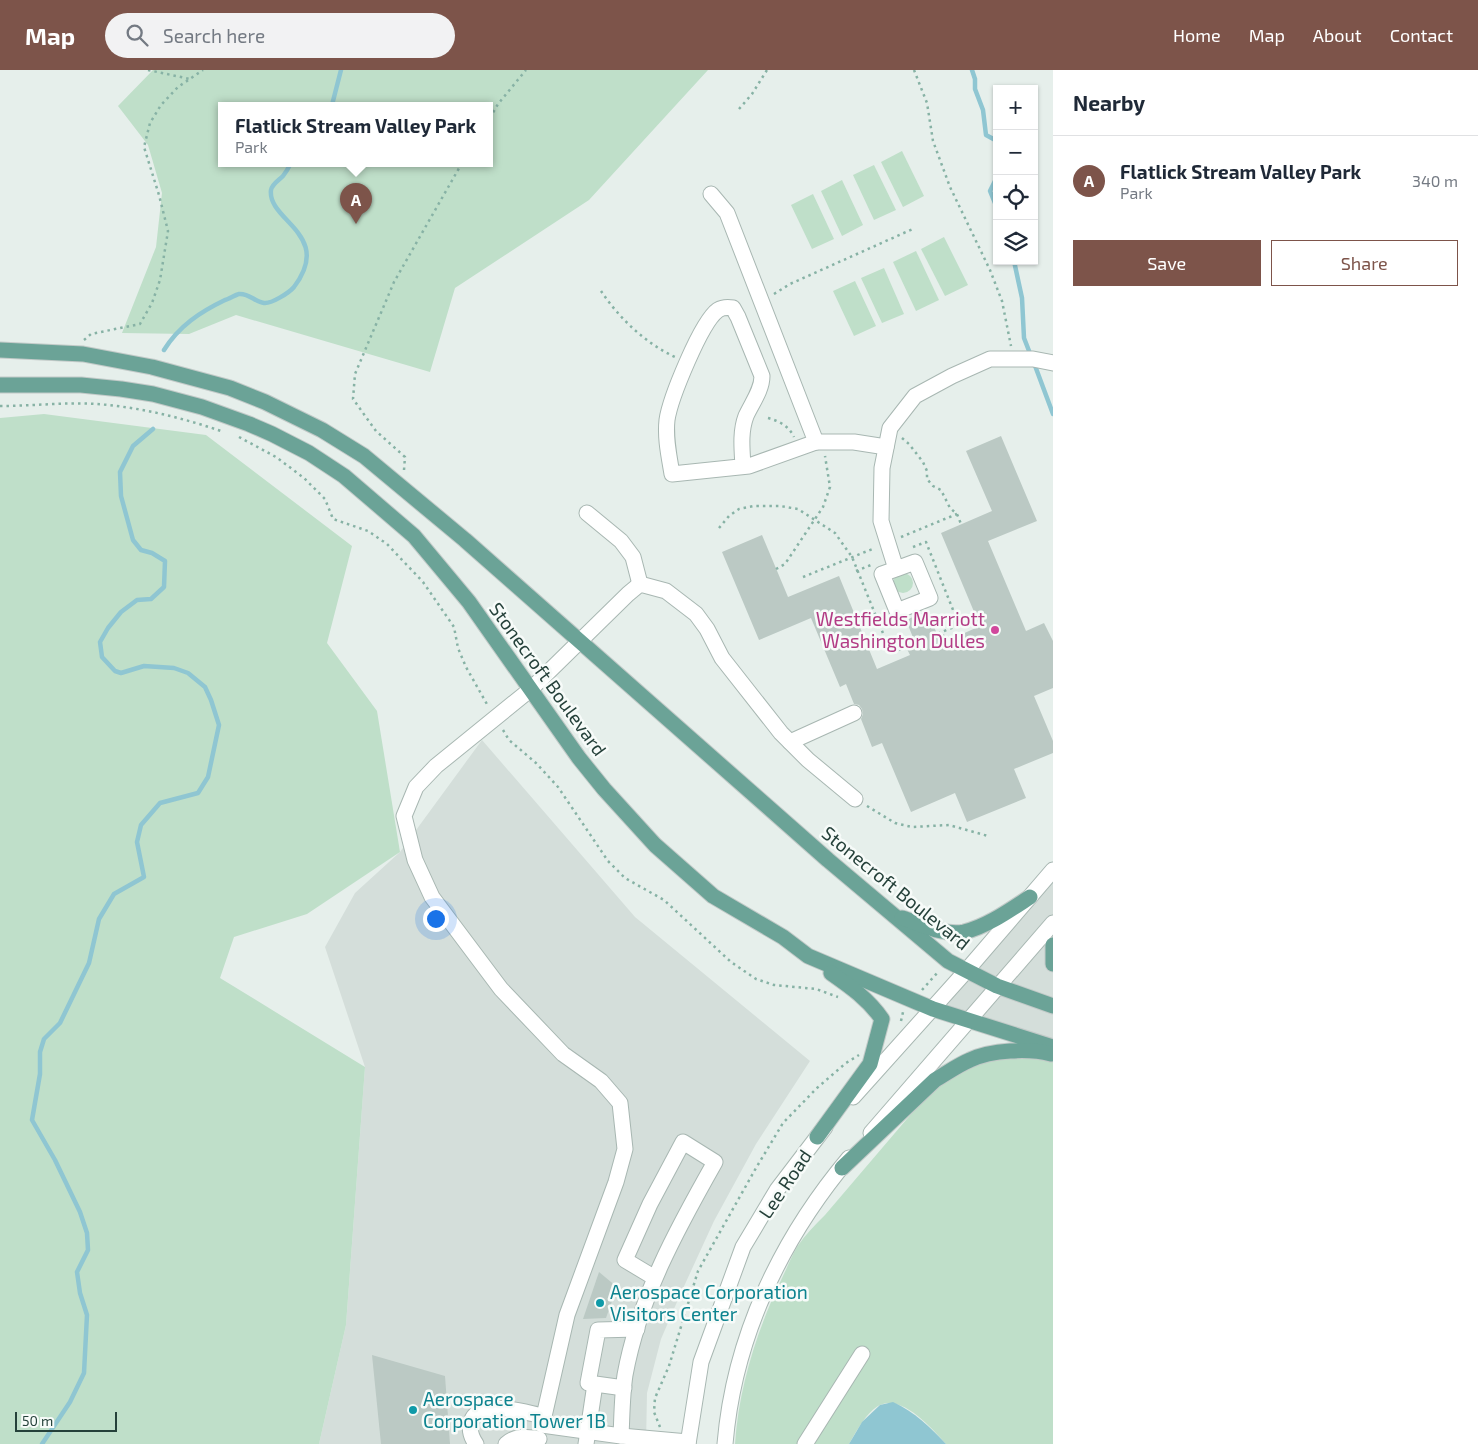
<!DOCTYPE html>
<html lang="en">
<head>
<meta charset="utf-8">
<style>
	body { margin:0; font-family:"Exo 2",sans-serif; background:#f2f2f3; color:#1f2937 }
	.controls { position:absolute; right:15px; top:15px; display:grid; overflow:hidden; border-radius:0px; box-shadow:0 1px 4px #0004 }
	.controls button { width:45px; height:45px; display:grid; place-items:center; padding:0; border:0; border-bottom:1px solid #e0e1e3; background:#fff; color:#1f2937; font:25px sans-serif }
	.scale { position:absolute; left:15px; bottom:12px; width:102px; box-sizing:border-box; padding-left:5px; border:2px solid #25413a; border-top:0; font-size:14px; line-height:18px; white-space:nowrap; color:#25413a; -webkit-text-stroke:4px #f7fbf9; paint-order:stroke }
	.you { position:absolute; left:435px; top:848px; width:18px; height:18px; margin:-12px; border:4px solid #fff; border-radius:50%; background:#1a73e8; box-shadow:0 0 0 8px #1a73e833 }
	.badge { display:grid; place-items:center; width:32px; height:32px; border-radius:50%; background:#7d544a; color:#fff; font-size:16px; font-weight:700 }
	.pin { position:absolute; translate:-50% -41px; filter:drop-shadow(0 1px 2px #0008) }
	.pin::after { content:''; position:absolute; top:26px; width:18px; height:15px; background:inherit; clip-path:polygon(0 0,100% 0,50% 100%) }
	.popup { position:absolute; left:218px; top:32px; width:275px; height:65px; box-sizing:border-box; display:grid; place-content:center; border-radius:0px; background:#fff; filter:drop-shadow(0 1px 4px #0005); font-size:16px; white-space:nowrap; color:#747a83 }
	.popup b { font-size:19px; color:#1f2937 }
	.popup::after { content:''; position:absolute; left:50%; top:100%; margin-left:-10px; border:10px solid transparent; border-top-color:#fff }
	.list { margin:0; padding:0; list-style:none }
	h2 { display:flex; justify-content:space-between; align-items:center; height:65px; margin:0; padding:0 20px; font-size:21px }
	h2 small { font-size:16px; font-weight:400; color:#747a83 }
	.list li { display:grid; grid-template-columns:32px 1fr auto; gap:15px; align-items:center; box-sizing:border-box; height:90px; padding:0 20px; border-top:1px solid #e0e1e3 }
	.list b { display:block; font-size:19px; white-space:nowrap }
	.list p { margin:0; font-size:16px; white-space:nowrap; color:#747a83 }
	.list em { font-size:16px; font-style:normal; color:#747a83 }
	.actions { display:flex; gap:10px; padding:15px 20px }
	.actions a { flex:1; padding:11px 0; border:1px solid #7d544a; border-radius:0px; text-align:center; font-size:18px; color:#7d544a }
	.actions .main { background:#7d544a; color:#fff }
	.icon { flex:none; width:28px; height:28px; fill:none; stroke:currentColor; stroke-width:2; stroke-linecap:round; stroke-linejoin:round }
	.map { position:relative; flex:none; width:1053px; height:1374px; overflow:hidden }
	header { display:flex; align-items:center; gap:30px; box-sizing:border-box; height:70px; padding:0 25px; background:#7d544a; color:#fff }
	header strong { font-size:24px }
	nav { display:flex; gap:28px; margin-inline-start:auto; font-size:18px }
	.search { width:350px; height:45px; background:#f2f2f3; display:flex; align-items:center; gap:12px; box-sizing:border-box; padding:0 18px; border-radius:28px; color:#747a83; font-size:19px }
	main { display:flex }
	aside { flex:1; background:#fff }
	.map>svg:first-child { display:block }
	.built { fill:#d4deda }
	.green { fill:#bfdfc9; fill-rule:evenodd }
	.water { fill:#8fc6d2 }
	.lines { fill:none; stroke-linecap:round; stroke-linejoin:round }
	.stream { stroke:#8fc6d2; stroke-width:4.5 }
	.building { fill:#bbc9c4 }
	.minor-casing { stroke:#a8b7b2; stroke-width:17 }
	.major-casing { stroke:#c2cac8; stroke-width:17 }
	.path { stroke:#87b2a5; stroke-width:2.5; stroke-dasharray:2.5 4; stroke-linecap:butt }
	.minor { stroke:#fff; stroke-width:15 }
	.major { stroke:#6ba397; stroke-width:15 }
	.hotel-dot { fill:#d1479c; stroke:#f7fbf9; stroke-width:2 }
	.culture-dot { fill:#0f9aa8; stroke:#f7fbf9; stroke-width:2 }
	.labels { text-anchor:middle; stroke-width:5; stroke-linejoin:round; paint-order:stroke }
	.hotel-label { font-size:19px; fill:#b23c85; stroke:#f7fbf9; text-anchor:end }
	.street-label { font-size:19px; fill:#25413a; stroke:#f7fbf9 }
	.culture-label { font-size:19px; fill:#0d838f; stroke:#f7fbf9; text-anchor:start }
</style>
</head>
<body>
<header>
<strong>Map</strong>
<div class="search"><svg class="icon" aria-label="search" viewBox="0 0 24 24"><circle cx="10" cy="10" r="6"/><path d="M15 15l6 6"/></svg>Search here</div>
<nav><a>Home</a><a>Map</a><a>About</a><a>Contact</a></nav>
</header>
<main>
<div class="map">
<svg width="1053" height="1374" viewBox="0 0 1053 1374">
	<rect width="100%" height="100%" fill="#e6efeb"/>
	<g class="built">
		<path d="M482,670L635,847L810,991L756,1074L714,1151L680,1225L661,1269L647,1323L646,1374H319L346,1255L365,997L325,877L355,823L400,782Z"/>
		<path d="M1053,805V973L933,939Z"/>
	</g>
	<g class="green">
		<path d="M153,0H708L589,130L455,218L430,302L236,245L189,264L122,263L156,177L162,123L148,75L118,36ZM222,35H490V93H222Z"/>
		<path d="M902,81L924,126L903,137L881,92Z"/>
		<path d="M874,95L896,140L874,150L853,105Z"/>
		<path d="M842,110L863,155L842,166L821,121Z"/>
		<path d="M813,124L834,169L812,179L791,135Z"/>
		<path d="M944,167L968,215L945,226L921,179Z"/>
		<path d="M916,181L939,230L916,241L893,192Z"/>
		<path d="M884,198L904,244L882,253L861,208Z"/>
		<path d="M855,211L876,256L854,266L833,221Z"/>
		<path d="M44,344L206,365L352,476L327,573L377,641L400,782L307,844L234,867L220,908L365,997L346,1255L319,1374H0V348Z"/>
		<circle cx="903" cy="513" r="10"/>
		<path d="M997,988H1036L1053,991V1374H946C933,1359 902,1324 880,1335C867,1341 856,1362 849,1374H735C739,1316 757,1260 782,1208C787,1198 791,1187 797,1177C805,1165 815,1155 825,1145L929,1023L958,1000Z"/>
	</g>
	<path class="water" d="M893,1332C915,1342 930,1357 946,1374H849L862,1352L880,1335Z"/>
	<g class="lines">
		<g class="stream">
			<path d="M972,0L975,9V19L983,40L986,65L997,71"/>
			<path d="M332,35L341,0"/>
			<path d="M997,107L990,121L997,138"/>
			<path d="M1014,191L1022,228L1024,268L1031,286"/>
			<path d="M164,280C179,256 200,242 225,230C229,229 235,225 239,224C249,223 255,232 264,233C271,234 289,223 294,217C334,164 267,151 271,120C272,114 279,110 283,106C286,102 289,97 291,93"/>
			<path d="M1034,293L1053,344"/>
			<path d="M42,1374L70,1332L84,1303L87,1245L80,1223L77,1202L88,1180L87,1163L80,1142L55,1090L32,1050L40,1004V982L44,969L60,953L89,893L99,849L114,824L144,807L137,772L141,755L160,733L198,723L208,707L219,655L211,630L205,617L188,603L174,598L144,596L121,603L115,601L102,587L100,572L108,558L121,542L137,530L151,529L164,517L165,491L152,483L141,480L133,470L121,426L120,402L133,376L153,359"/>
		</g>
	</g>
	<g class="building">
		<path d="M1001,366L1037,451L988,471L1026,561L1044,553L1053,571V618L1034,626L1053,671V683L1014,699L1026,728L967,752L955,723L911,742L882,673L872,677L861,649L863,644L862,639L859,635L854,634L846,614L840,617L811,548L759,570L722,482L762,465L788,527L839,506L877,599L910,585L907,579L916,575L906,550L927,541L938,566L944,564L947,571L980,556L941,463L992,441L966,381Z"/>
		<path d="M599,1202L617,1217L606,1248L583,1249Z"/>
		<path d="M372,1285L445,1306L450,1374H381Z"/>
	</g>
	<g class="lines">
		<defs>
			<g id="minor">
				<path d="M711,124L727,143L816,372"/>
				<path d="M743,396C742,379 740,362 746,346C752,333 762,320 762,306L738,247L733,238C727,237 723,237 718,240C701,252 670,329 667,350C665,368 669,386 672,404L749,396L816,372H854L886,377"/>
				<path d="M587,443L621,471L633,487L640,514"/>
				<path d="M896,499L915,492L930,528L897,541L882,504L896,499L881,451L882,398L890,358L915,326L952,306L990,289H1033L1053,293"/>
				<path d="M790,672L854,643"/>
				<path d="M853,1027L967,900L1053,800"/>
				<path d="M871,1063L1053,853"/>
				<path d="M655,1208L625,1190L650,1134L683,1072L715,1092C677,1159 639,1228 625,1305C622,1325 622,1346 621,1366L542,1355L567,1245L616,1112L625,1079L620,1033L601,1011L563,984L501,919L432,827L415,790L404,746L416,717L436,696L531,619L628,524L640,514L666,521L696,544L707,559L722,588L781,663L808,690L855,729"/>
				<path d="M624,1318L588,1313L598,1260L637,1259"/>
				<path d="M621,1366L688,1372"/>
				<path d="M476,1374C471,1367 469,1360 471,1352C479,1327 525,1343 544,1346"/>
				<path d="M506,1374C516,1365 526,1367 539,1369"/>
				<path d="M586,1374L595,1314"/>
				<path d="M688,1374L701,1292L743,1177L777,1120L825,1057"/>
				<path d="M725,1374C734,1267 781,1169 849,1088"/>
				<path d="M805,1374L862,1284"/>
			</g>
			<g id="major">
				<path d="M0,280L83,284L152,297L230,318L265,332L322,360L364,386L465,470L828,790L948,891L997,916L1053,936"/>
				<path d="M0,315H81L121,319L153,324L202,337L249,354L272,364L309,383L344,406L414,466L469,532L579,688L604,719L655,775L713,826L783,867L808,886L933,939L1053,977"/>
				<path d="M902,848C921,854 944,866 964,862C988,856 1010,840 1030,827"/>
				<path d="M1053,875V894"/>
				<path d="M817,1067L870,994L882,949C868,929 851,917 831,903"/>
				<path d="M842,1098L935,1010C947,1003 958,995 970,990C991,980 1029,978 1051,984"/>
			</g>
		</defs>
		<use href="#minor" class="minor-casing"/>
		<use href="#major" class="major-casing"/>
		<g class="path">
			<path d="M148,0L190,9"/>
			<path d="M914,0L927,33L933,71L950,117L990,200L1002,231L1011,276"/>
			<path d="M739,39L752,24L767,0"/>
			<path d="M490,48L498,34L526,0"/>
			<path d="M601,221C619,248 645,273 675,287"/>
			<path d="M774,224L790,214L915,158"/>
			<path d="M84,270L91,264L140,254L152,233L160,210L168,161L159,125L144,77L150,53L161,35L178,17L203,0"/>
			<path d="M0,336C32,336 65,332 96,334C140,337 183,348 224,362"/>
			<path d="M768,348C779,351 789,356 794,367"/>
			<path d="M239,367L276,387L304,408L325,429L333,449L368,461L387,474L423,512L454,557L458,578L466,597L488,636"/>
			<path d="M902,368L909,374L923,392L927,401V409L933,416L941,420L950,438L957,444L961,454"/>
			<path d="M404,400L405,387L376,361L353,329L355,304L394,212L462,93"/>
			<path d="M719,458L729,446L739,439L754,436H780L798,439L835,463L852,487L891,583L915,573"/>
			<path d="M901,467L957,444"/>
			<path d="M913,477L926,472L959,555L937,564"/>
			<path d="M776,499L785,494L823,437L830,417L825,386"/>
			<path d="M856,501L871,495"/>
			<path d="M803,507L875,478"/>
			<path d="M503,660L509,670L536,693L558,717L608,791L625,808L664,830L731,892L756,909L774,915L816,919L838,927"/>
			<path d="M867,736L895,753L912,757L949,755L988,766"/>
			<path d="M922,920L938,902"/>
			<path d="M901,951L903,942"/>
			<path d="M660,1357L654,1342L655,1328L669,1296L698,1201L756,1098L783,1053L817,1018L846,993L859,985"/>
		</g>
		<use href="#minor" class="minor"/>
		<use href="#major" class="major"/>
	</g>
	<circle class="hotel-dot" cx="995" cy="560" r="5"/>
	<g class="culture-dot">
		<circle cx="600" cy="1233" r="5"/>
		<circle cx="413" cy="1340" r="5"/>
	</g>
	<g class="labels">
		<g class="hotel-label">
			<text x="985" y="556">Westfields Marriott<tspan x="985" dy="22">Washington Dulles</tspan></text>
		</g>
		<g class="street-label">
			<text transform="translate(548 609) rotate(54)" y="7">Stonecroft Boulevard</text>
			<text transform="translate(896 818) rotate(39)" y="7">Stonecroft Boulevard</text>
			<text transform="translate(785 1114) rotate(-56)" y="7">Lee Road</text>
		</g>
		<g class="culture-label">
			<text x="610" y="1229">Aerospace Corporation<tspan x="610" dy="22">Visitors Center</tspan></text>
			<text x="423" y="1336">Aerospace<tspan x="423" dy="22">Corporation Tower 1B</tspan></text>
		</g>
	</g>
</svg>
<div class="controls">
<button>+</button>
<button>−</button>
<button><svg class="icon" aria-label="locate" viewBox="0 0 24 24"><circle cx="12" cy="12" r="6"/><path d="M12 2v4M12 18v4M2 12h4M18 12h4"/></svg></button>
<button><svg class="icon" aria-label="layers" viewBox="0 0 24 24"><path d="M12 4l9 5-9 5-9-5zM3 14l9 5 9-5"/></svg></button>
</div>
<div class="scale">50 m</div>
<div class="you"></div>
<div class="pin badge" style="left:356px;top:154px">A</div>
<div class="popup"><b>Flatlick Stream Valley Park</b>Park</div>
</div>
<aside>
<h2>Nearby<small></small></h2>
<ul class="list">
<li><span class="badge">A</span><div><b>Flatlick Stream Valley Park</b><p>Park</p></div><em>340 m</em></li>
</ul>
<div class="actions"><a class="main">Save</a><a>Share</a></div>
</aside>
</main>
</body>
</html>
